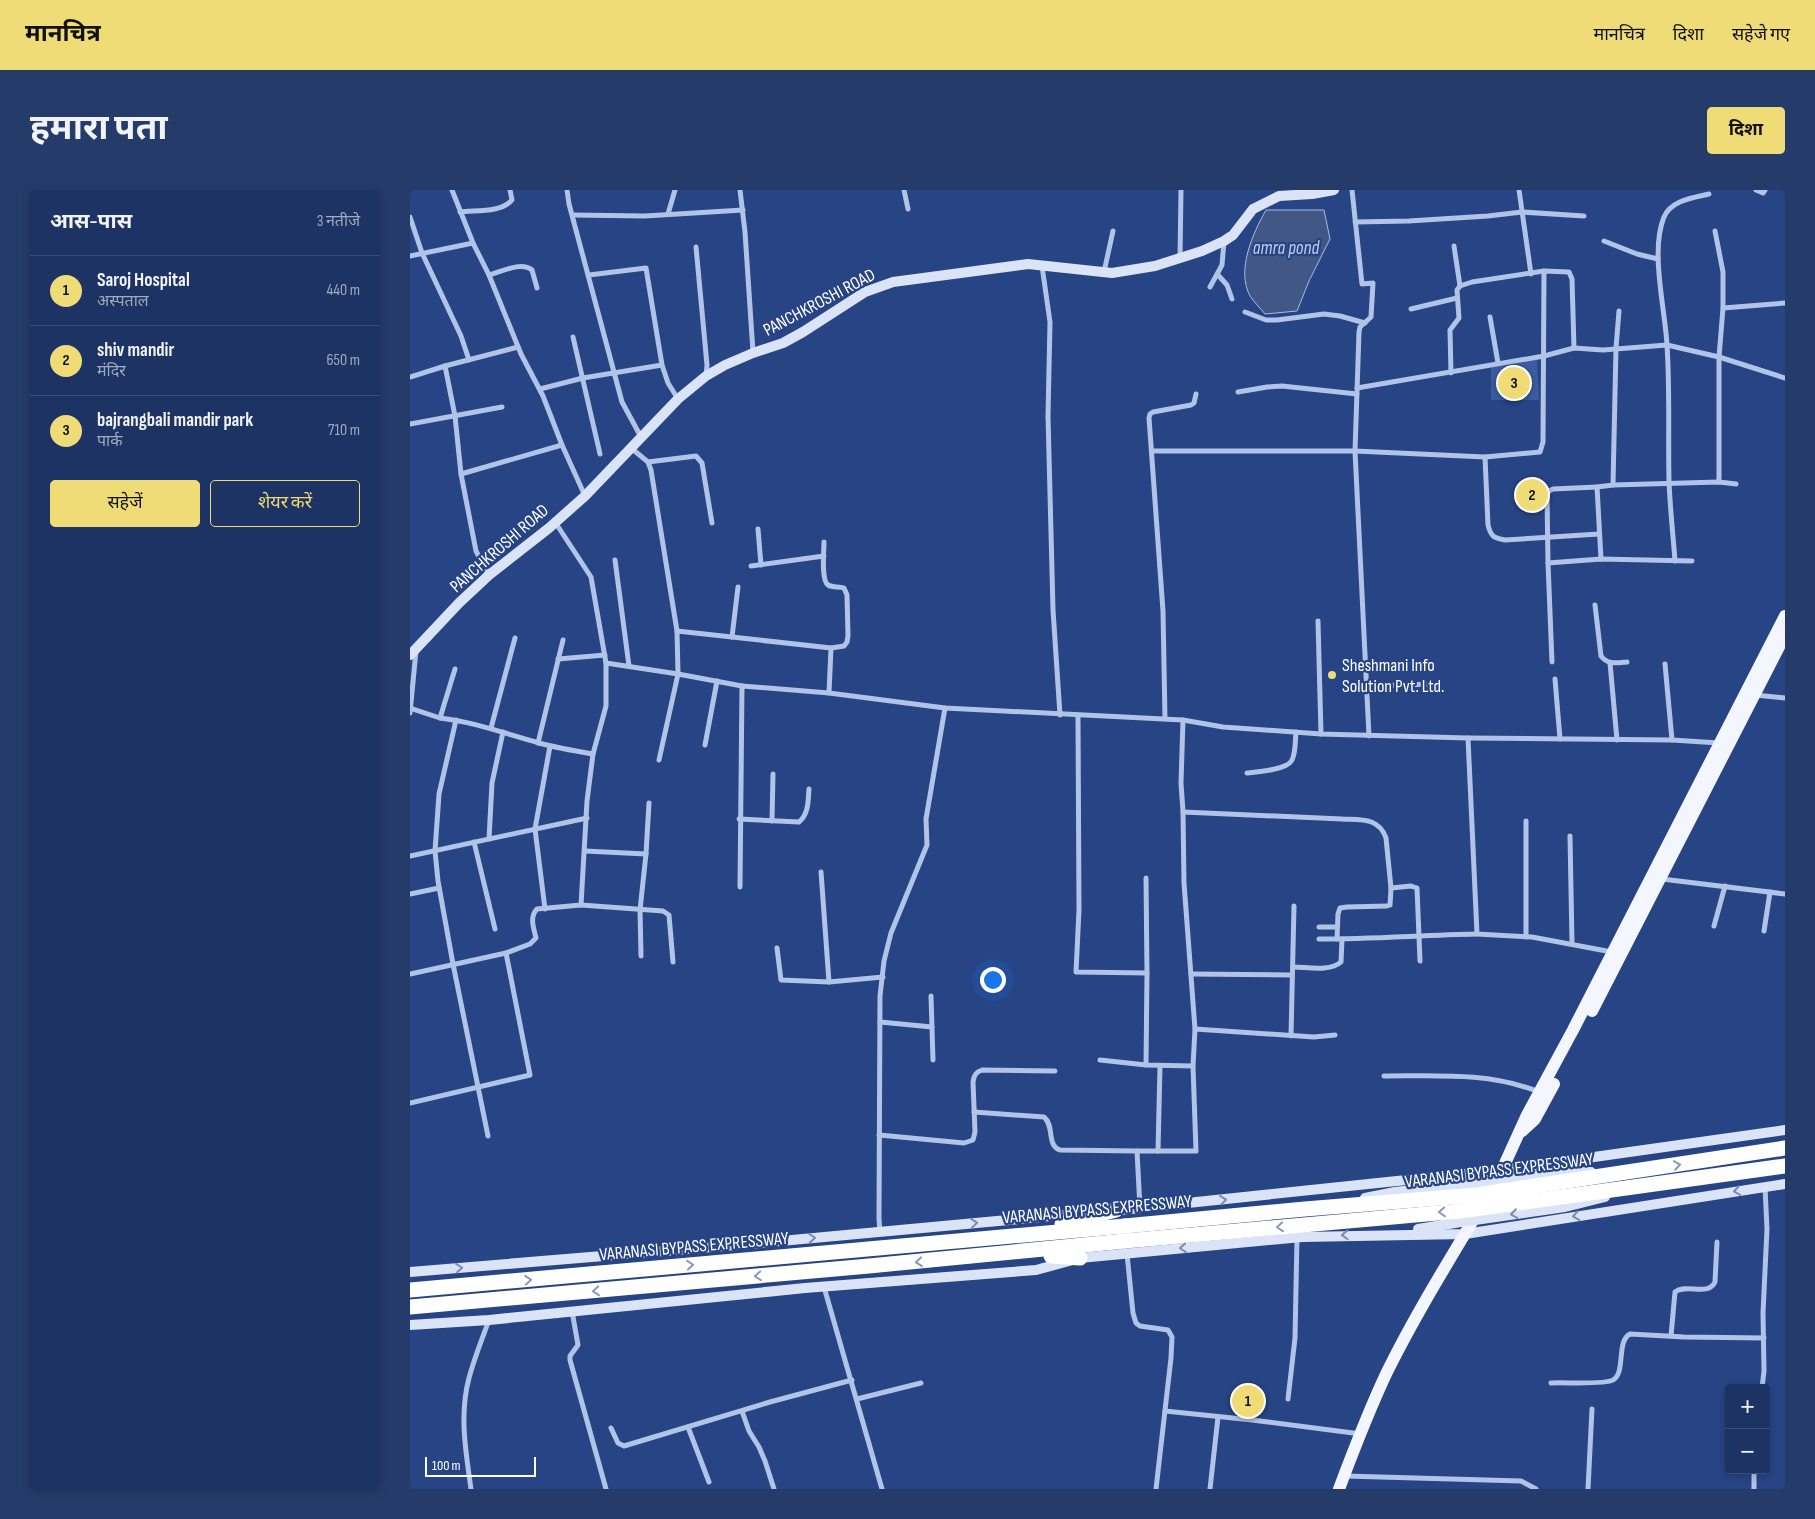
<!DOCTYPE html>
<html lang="hi">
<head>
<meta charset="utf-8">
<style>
	body { margin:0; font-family:"Sofia Sans Condensed","Noto Sans Devanagari",sans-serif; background:#253b69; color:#f1f3f6 }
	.controls { position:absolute; right:15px; bottom:15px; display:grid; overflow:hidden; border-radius:5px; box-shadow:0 2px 8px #0003 }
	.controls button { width:45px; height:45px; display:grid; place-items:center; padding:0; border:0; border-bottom:1px solid #3b4e78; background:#1d3363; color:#f1f3f6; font:25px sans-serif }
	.scale { position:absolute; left:15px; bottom:12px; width:111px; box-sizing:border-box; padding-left:5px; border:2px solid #fff; border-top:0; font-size:14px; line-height:18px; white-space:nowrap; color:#fff; -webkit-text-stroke:4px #274484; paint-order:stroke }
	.you { position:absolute; left:582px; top:789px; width:18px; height:18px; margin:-12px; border:4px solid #fff; border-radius:50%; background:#1a73e8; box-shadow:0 0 0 8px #1a73e833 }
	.badge { display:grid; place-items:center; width:32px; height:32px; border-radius:50%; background:#efdc77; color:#111; font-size:16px; font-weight:700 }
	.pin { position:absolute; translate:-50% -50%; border:2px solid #fff; box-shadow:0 1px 5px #0006 }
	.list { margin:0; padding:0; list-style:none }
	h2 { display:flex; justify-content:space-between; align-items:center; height:65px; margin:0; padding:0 20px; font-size:21px }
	h2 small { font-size:16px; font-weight:400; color:#a0aabe }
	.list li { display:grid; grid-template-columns:32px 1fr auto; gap:15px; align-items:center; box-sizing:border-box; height:70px; padding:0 20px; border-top:1px solid #3b4e78 }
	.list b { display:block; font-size:19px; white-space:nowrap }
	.list p { margin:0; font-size:16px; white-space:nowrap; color:#a0aabe }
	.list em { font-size:16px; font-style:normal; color:#a0aabe }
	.actions { display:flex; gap:10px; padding:15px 20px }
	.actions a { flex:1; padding:11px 0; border:1px solid #efdc77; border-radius:5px; text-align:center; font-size:18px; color:#efdc77 }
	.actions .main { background:#efdc77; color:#111 }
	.map { position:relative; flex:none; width:1375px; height:1299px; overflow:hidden; border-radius:5px }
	header { display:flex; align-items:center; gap:30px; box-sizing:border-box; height:70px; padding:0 25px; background:#efdc77; color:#111 }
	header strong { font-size:24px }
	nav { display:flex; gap:28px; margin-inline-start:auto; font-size:18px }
	.intro { display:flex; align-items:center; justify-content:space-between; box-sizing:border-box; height:120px; padding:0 30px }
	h1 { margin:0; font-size:35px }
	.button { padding:12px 22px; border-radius:5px; background:#efdc77; color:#111; font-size:18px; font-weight:700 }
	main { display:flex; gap:30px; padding:0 30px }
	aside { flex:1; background:#1d3363; border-radius:5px; box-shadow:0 2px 8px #0003 }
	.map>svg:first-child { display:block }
	.green { fill:#3c5ca0 }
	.water { fill:#435786; stroke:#a6bce8 }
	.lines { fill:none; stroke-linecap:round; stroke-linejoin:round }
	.street { stroke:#b1c3e7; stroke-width:5 }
	.secondary { stroke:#dbe3f7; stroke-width:10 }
	.primary { stroke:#f3f6fe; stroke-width:12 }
	.highway { stroke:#fff; stroke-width:15 }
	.secondary-bridge { stroke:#dbe3f7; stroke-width:10 }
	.highway-bridge { stroke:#fff; stroke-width:15 }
	.oneway { stroke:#8898bb }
	.oneway2 { stroke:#788cb8 }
	.poi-dot { fill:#efdc77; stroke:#274484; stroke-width:2 }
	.labels { text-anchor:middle; stroke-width:4.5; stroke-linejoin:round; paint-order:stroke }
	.street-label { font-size:18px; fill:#fff; stroke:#274484 }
	.poi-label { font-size:18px; fill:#fff; stroke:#274484; text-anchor:start }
	.water-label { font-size:19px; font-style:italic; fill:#bdcdef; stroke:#274484 }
</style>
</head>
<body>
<header>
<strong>मानचित्र</strong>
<nav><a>मानचित्र</a><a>दिशा</a><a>सहेजे गए</a></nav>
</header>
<div class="intro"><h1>हमारा पता</h1><a class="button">दिशा</a></div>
<main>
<aside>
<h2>आस-पास<small>3 नतीजे</small></h2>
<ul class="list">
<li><span class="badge">1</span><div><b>Saroj Hospital</b><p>अस्पताल</p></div><em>440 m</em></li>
<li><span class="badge">2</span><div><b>shiv mandir</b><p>मंदिर</p></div><em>650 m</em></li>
<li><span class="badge">3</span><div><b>bajrangbali mandir park</b><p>पार्क</p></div><em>710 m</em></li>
</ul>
<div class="actions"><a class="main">सहेजें</a><a>शेयर करें</a></div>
</aside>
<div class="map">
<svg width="1375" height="1299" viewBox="0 0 1375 1299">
	<rect width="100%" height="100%" fill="#274484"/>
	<path class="green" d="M1127,168L1129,210H1081V177Z"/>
	<path class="water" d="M856,20H914L920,49L899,91L887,121L855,124C850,118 844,112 840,106C826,80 843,43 856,20Z"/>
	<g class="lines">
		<g class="street">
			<path d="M42,0L63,53L79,85L111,164L133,206L152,255L175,306"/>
			<path d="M157,0L159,14L212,212L231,247"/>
			<path d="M330,0L335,42L343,162"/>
			<path d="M494,0L498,19"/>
			<path d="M942,0L952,94L963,93L961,127L950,137L949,142L945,261L959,546"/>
			<path d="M1109,0L1121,84"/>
			<path d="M1346,0L1353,3L1355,0"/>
			<path d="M50,22C66,20 91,23 102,10L100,0"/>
			<path d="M258,24L265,0"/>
			<path d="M163,25L235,26L333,20"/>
			<path d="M0,27L12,63L51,146L59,170"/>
			<path d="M945,32L999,31L1078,26L1112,22L1174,26"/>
			<path d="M1305,41L1313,82V118L1309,167V292"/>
			<path d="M1194,51L1227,64L1248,69"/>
			<path d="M1044,56L1050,96"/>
			<path d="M286,57L297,175L296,186"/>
			<path d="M0,66L63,53"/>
			<path d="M770,68L771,0"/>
			<path d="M632,76L640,132L638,226L643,420L650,525"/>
			<path d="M694,82L703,41"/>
			<path d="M79,85C91,82 111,71 122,80L127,98"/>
			<path d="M179,85L236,78L252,175L258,193L268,209"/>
			<path d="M808,85L817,95L822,109"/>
			<path d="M800,97L812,75L814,51"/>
			<path d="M1313,118L1375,113"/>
			<path d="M1001,119L1047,108"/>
			<path d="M835,122L856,130H867L914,124L930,126L955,133"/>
			<path d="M1080,127L1088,173"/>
			<path d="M163,147L190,264"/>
			<path d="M35,176L108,157"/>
			<path d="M1041,183L1040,140L1049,128L1047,100L1050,96L1062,92L1134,81L1159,82L1162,89L1164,158"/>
			<path d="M0,187L35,176L45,226L51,284L66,361L79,385"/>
			<path d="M947,198L1134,166L1164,158L1193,160L1257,155L1309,167L1375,188"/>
			<path d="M130,199L173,188L252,175"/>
			<path d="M828,202L857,197L872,196L947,204"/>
			<path d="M0,234L92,217"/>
			<path d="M221,258L238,272L241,280L267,441L268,484L249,570"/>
			<path d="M742,261H945L1075,267L1130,262L1133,252L1134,81"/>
			<path d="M1075,267L1078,335C1081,347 1084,348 1095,350L1189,344"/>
			<path d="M238,272L286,266L292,273L302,333"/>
			<path d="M51,284L152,255"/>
			<path d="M1203,295L1309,292L1326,294"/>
			<path d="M145,332L181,387L196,473L268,484L332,496L330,697"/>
			<path d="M348,339L351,375"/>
			<path d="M1191,369L1187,297L1203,295L1206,158L1209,121"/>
			<path d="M205,370L219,476"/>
			<path d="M1265,371C1263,344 1260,318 1259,291C1258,246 1260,200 1257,155C1255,118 1240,61 1254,27C1261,10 1283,8 1299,4"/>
			<path d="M1138,373L1191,369L1282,371"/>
			<path d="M341,376L414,366"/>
			<path d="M1185,415L1191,466C1198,475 1206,473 1217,472"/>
			<path d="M908,431L911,544"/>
			<path d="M267,441L421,458L434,456L437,452L438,446L437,405L434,398C429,396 423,398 418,395C411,390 414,361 414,352"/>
			<path d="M322,447L328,397"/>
			<path d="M421,458L419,503L535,518L773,530L813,537L911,544L1058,548L1262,550L1309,553"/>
			<path d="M148,469L195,465"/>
			<path d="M1142,472L1138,373L1137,305L1139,301L1143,299L1187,297"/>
			<path d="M1200,473L1207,550"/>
			<path d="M1255,474L1262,550"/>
			<path d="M45,479L30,528C65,532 96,544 129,553C147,558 165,561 183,564"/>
			<path d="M1145,489L1150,549"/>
			<path d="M332,496L419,503"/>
			<path d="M957,496L1025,494"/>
			<path d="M1345,505L1375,508"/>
			<path d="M0,518L30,528"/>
			<path d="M0,523L6,461"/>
			<path d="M668,526L669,720L666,782L737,783"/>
			<path d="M755,529L753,421L739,228L740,224L743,222L781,215L784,213L786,204"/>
			<path d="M46,530L29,604L25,661L28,691L43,774L78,946"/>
			<path d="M773,530L771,593L773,622L774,693L785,839"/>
			<path d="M81,538L105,448"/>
			<path d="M1058,548L1067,744L1122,747L1202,762"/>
			<path d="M128,553L153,450"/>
			<path d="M295,555L307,491"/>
			<path d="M837,583C847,582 877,580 882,570C886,562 885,551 886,542"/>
			<path d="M773,622L932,629C950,630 969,627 976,648L981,698L980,715L977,716L937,717L930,718L928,724L927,749"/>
			<path d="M329,629L389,632C399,624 398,610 399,599"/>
			<path d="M362,631L363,584"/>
			<path d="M1116,631V747"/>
			<path d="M1160,646L1162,753"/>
			<path d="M79,649L82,593L93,542"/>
			<path d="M64,652L85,739"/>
			<path d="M175,661L236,664"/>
			<path d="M0,666L177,628"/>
			<path d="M411,682L419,792"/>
			<path d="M1252,689L1375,704"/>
			<path d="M981,698L1001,696L1007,698L1010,771"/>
			<path d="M0,704L29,698"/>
			<path d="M171,715L253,721L259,725L263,772"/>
			<path d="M135,719L125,639L140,556"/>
			<path d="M1304,736L1315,696"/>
			<path d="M909,737H927"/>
			<path d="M1354,741L1360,702"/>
			<path d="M909,749C962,749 1014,745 1067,744"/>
			<path d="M367,758L371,790L419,792L473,787"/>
			<path d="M231,766L230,720L236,664L239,613"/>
			<path d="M883,777C897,777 920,782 931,772L932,749"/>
			<path d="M0,784L96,763L120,754L126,748C124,739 119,727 127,719L171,715L177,611L183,564L196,516V473"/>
			<path d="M781,784L882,785"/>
			<path d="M521,806L523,870"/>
			<path d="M470,832L522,837"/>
			<path d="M881,846L884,716"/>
			<path d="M690,870L736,875L783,876L786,961H727L730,1018"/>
			<path d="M736,875L737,783L736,688"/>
			<path d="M783,876L785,839L904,847L925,845"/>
			<path d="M974,886C1026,886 1080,882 1129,902"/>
			<path d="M0,913L120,885L96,763"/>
			<path d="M564,922L634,927C645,936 636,955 650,960L727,961"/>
			<path d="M469,945L554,953L563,950L565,942L563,892C564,885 566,882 572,880L645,881"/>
			<path d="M748,961L750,876"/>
			<path d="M470,1042L469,1029L470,806L474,771L481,743L517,655L516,629L535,518"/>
			<path d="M717,1064L723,1123L726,1133L730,1136L758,1140L762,1147L761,1168L746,1299"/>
			<path d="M414,1097L472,1299"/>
			<path d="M162,1121L168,1155L160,1166V1170L196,1299"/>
			<path d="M1261,1146L1265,1102C1276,1093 1298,1107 1305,1092L1307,1052"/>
			<path d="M1141,1193C1153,1192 1195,1195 1203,1190C1216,1183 1206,1151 1220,1144L1274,1147L1354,1148"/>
			<path d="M1352,1198L1354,1181L1353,1123L1357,1039L1355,997"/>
			<path d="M447,1209L511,1193"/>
			<path d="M878,1209L885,1148L887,1048"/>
			<path d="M332,1221L339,1241L349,1257L355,1271L364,1299"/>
			<path d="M755,1221L842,1230L951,1244"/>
			<path d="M278,1237L299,1292"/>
			<path d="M201,1238L208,1253L214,1256L360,1212L442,1190"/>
			<path d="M1344,1280V1299"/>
			<path d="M935,1286L1111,1291L1126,1299"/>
			<path d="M61,1299C56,1263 49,1225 59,1188C64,1169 72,1149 79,1130"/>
			<path d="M800,1299L808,1227"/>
			<path d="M1178,1299L1182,1219"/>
		</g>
		<g class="secondary">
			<path d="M0,465L49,413L79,385L139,338L175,306L268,209L296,186L315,175L343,163L373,153L393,142L455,102L483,92L618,74L702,83L745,76L792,61L814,51L823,45L843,19L869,6L902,4L924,0"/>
			<path d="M701,1021L1092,980L1375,940"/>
			<path d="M1008,1039L1051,1032"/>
			<path d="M0,1082L350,1053L674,1023"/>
			<path d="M0,1135L79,1130L395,1098L626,1080L670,1068L892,1047L1055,1044L1375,994"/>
		</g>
		<g class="primary">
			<path d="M1182,821L1375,445"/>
			<path d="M1112,941L1125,929L1144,894"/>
			<path d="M1080,1000L1092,980L1117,925L1163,840L1375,426"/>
			<path d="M929,1299C944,1259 959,1220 977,1182C1004,1127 1037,1074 1068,1022"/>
		</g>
		<g class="highway">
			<path d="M652,1034L706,1020"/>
			<path d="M641,1066L670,1068"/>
			<path d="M0,1100L715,1036"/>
			<path d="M0,1117L459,1076L715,1051"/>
		</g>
		<g class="secondary-bridge">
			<path d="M955,1008L985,1002L1158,982H1181"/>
			<path d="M1051,1032L1155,1017L1195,1007"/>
		</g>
		<g class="highway-bridge">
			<path d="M715,1036L895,1019L1066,1005L1375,958"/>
			<path d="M715,1051L1050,1021L1375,976"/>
		</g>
	</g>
	<defs><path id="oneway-chevron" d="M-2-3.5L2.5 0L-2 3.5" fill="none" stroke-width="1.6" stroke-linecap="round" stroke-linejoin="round" transform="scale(1.25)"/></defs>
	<g class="oneway">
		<use href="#oneway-chevron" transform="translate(1267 975) rotate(-9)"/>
		<use href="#oneway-chevron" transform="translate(1032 1022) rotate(175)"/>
		<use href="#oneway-chevron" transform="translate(870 1037) rotate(175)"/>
		<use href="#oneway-chevron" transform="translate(509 1072) rotate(174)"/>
		<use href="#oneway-chevron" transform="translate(280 1075) rotate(-5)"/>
		<use href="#oneway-chevron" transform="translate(348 1086) rotate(175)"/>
		<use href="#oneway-chevron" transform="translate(118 1090) rotate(-5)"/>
		<use href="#oneway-chevron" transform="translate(186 1101) rotate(175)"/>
	</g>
	<g class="oneway2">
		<use href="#oneway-chevron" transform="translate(1327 1001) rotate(171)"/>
		<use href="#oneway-chevron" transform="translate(813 1010) rotate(-6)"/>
		<use href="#oneway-chevron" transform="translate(1104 1024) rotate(172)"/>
		<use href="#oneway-chevron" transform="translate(1166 1026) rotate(171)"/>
		<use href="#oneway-chevron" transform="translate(564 1033) rotate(-6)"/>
		<use href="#oneway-chevron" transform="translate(935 1045) rotate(178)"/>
		<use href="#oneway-chevron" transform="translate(402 1048) rotate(-5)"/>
		<use href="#oneway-chevron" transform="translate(773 1058) rotate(175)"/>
		<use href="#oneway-chevron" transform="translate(49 1078) rotate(-5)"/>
	</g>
	<circle class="poi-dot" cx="922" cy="485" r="5"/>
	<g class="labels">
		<g class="street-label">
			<text transform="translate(409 112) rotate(-28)" y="6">PANCHKROSHI ROAD</text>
			<text transform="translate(89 358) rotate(-41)" y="6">PANCHKROSHI ROAD</text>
			<text transform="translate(1089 980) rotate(-7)" y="6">VARANASI BYPASS EXPRESSWAY</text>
			<text transform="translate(687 1019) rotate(-5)" y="6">VARANASI BYPASS EXPRESSWAY</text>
			<text transform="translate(284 1056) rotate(-5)" y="6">VARANASI BYPASS EXPRESSWAY</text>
		</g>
		<g class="poi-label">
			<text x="932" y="481">Sheshmani Info<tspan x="932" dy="21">Solution Pvt. Ltd.</tspan></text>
		</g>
		<g class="water-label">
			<text x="876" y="64">amra pond</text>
		</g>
	</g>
</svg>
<div class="controls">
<button>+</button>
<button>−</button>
</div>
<div class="scale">100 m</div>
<div class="you"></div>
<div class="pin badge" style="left:838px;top:1211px">1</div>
<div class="pin badge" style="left:1122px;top:305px">2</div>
<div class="pin badge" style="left:1104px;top:193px">3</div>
</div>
</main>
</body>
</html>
